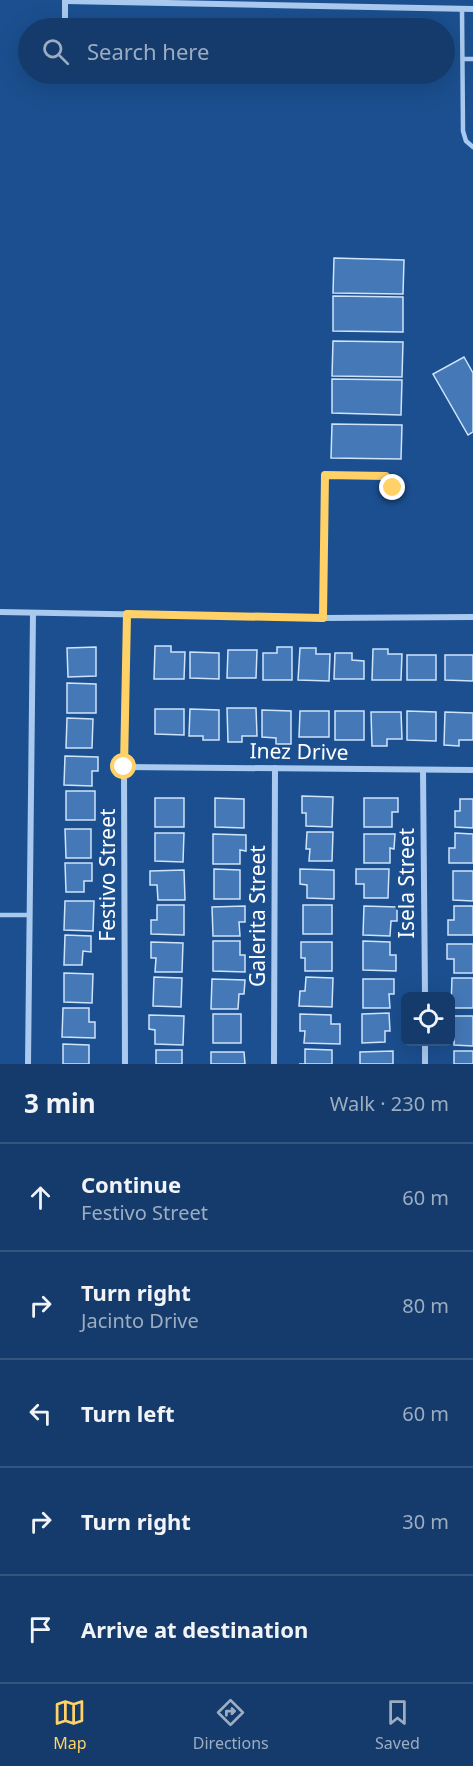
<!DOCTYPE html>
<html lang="en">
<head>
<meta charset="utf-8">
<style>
	body { margin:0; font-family:"Noto Sans",sans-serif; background:#214673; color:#f1f3f6 }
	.controls { position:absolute; right:18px; bottom:18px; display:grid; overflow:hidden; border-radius:9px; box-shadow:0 6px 24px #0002 }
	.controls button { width:54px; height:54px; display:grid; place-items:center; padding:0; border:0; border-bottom:2px solid #33557e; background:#143b6b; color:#f1f3f6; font:30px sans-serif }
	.stop { position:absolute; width:18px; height:18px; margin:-14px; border:4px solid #ffd166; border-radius:50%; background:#fff }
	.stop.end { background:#ffd166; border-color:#fff; box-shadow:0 2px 6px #0008 }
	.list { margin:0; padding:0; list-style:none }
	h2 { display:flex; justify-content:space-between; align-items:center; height:78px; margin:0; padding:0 24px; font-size:26px }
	h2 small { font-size:20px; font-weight:400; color:#9dadc1 }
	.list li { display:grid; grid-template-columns:39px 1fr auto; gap:18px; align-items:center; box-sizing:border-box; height:108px; padding:0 24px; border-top:2px solid #33557e }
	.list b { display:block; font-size:22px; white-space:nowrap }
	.list p { margin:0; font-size:20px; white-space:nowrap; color:#9dadc1 }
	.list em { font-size:20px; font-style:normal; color:#9dadc1 }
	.icon { flex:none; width:33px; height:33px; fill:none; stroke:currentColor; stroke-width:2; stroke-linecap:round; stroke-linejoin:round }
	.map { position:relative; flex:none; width:473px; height:1064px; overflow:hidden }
	.search { position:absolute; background:#143b6b; box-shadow:0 6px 24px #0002; left:18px; right:18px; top:18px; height:66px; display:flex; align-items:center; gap:15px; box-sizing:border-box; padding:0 21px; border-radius:33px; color:#9dadc1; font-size:22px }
	.sheet { height:618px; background:#143b6b }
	nav { display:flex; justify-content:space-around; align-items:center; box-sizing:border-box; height:84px; border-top:2px solid #33557e; background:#143b6b; font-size:16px; color:#9dadc1 }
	nav a { display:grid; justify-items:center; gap:3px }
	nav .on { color:#ffd166 }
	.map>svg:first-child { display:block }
	.building { fill:#4478b7; stroke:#cfe3fa; stroke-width:1.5 }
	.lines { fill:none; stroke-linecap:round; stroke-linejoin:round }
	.service { stroke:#a9c9ee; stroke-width:4.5 }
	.minor { stroke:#a9c9ee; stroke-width:6 }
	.route { stroke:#ffd166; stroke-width:8 }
	.labels { text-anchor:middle; stroke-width:5; stroke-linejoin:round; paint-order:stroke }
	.street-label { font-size:21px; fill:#fff; stroke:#1b4f8f }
</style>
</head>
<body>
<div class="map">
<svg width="473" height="1064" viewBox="0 0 473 1064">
	<rect width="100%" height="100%" fill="#1b4f8f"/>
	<g class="building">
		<path d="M334,258L404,260L403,294L333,293Z"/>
		<path d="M333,296L403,297V332L333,331Z"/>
		<path d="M333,341L403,342L402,377L332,376Z"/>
		<path d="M464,357L473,373V432L468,435L433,374Z"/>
		<path d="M332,379L402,380L401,415L332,413Z"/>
		<path d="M332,424L402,425L401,459L331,458Z"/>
		<path d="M155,646H171V652H185L184,679H154Z"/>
		<path d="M96,647V676L68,677L67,648Z"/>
		<path d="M277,647H292V680H263V653H277Z"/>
		<path d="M300,648H316V654H330L329,681L298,680Z"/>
		<path d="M373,649H388V654H402L401,680H372Z"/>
		<path d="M228,650H257L256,678H227Z"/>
		<path d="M190,652L219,653V679L190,678Z"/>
		<path d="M335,653H352V660L364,661V679H334Z"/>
		<rect x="407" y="655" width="29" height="25"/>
		<path d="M445,655H473V681L445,680Z"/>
		<path d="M67,683L96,684V713H67Z"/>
		<path d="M227,708H256L257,736H242V742H228Z"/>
		<path d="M155,709H184V735L155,734Z"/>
		<path d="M190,709L219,710V740H203V736H189Z"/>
		<path d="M262,710L291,711V744H276V738L262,737Z"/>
		<path d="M300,711H329V737H299Z"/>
		<rect x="335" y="711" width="29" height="29"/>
		<path d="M407,711L436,712V741L407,740Z"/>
		<path d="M371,712H401L402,739H387V746H372Z"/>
		<path d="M445,712L473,713V740H459V746L444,745Z"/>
		<path d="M67,718L93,719L92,748H66Z"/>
		<path d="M65,756L98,757V771H92V786L64,785Z"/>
		<rect x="66" y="791" width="29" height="29"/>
		<path d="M302,796L333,797L332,827L306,826V813H302Z"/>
		<rect x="155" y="798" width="29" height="29"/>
		<path d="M215,798L244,799V828L215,827Z"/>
		<path d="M364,798H398V812H392V827H364Z"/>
		<path d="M460,799H473V828L455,827V811H460Z"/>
		<path d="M65,829H91V858H66Z"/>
		<path d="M307,832H333L332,861H309L310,849H306Z"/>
		<path d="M155,833H184L183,862L155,861Z"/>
		<path d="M455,833L473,834V863H449V848H455Z"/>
		<path d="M213,834L246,835V851L240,850V864H213Z"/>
		<path d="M364,834H395L394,849L390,848V863H364Z"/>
		<path d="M65,863H92V881H84V892H66Z"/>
		<path d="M214,869L240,870V899H214Z"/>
		<path d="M300,869L334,870V899L307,898V885L300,884Z"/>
		<path d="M356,869H389L388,898H364V884H356Z"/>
		<path d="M184,870L185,900H158L157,885H150V871Z"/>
		<path d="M453,871H473V901L453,900Z"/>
		<path d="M65,901H94L93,931L64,930Z"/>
		<path d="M157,905H184V935L151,934V920H157Z"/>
		<rect x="303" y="905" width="29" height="29"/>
		<path d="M245,906V922H239L240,936H213L212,907Z"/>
		<path d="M364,906L397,907V921H391L390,936L363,935Z"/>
		<path d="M454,906H473V935H448V920H454Z"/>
		<path d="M65,935L91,936V952L83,951L82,965H64Z"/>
		<path d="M213,941H240V955H245V972L213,971Z"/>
		<path d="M363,941L390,942V955H396V971L363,970Z"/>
		<path d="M151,942L183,943L182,972H155L156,958H151Z"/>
		<path d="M301,942H332V971H305V958H301Z"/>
		<path d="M447,944H473V973H454V959H447Z"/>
		<path d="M64,973L93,974L92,1003L64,1002Z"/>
		<path d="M154,977L182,978L181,1007L153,1006Z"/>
		<path d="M306,977L333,978L332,1007L299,1006L300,991H305Z"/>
		<path d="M452,978H473V1008H451Z"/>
		<path d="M212,979L245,980L244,994H239L238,1009H211Z"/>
		<path d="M363,979H394V994H389L390,1008H363Z"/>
		<path d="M63,1008H89V1022H95V1038L62,1037Z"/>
		<path d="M389,1013L390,1031H385V1042L362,1043V1014Z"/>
		<rect x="213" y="1014" width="28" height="29"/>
		<path d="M300,1014L331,1015V1024H340V1044L304,1043L305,1031H300Z"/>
		<path d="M149,1015L184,1016L183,1045L155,1044V1030L149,1029Z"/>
		<path d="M450,1016H473V1046L454,1045V1032L450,1031Z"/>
		<path d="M63,1044L89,1045V1064H63Z"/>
		<path d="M305,1049L332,1050V1064H299H305Z"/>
		<rect x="156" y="1050" width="26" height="14"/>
		<path d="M393,1051V1064H360V1052Z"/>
		<rect x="454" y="1051" width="19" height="13"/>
		<path d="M211,1052H244L245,1064H211Z"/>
	</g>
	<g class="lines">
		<g class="service">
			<path d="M462,9L463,131L466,141L473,147"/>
			<path d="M463,59H473"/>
			<path d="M323,618L325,475L386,476L394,488"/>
			<path d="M0,915H30"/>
		</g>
		<g class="minor">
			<path d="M65,1L473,9"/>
			<path d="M65,23V0"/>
			<path d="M0,612L323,618L473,617"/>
			<path d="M124,767L473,770"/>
			<path d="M423,770L425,996"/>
			<path d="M425,1042V1064"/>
			<path d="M28,1064L33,613"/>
			<path d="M125,1064L124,767L127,614"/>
			<path d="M274,1064L275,768"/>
		</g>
	</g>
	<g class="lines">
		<path class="route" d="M124,767L127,614L323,618L325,475L386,476L393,488"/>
	</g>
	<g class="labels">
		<g class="street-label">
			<text transform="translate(299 752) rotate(1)" y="7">Inez Drive</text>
			<text transform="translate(108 875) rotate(-90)" y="7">Festivo Street</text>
			<text transform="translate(407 883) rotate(-90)" y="7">Isela Street</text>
			<text transform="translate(258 916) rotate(-90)" y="7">Galerita Street</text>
		</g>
	</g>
</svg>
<div class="controls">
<button><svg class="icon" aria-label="locate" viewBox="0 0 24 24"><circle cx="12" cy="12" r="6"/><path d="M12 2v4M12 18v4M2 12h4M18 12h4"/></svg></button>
</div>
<div class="stop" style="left:124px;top:767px"></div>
<div class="stop end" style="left:393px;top:488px"></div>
<div class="search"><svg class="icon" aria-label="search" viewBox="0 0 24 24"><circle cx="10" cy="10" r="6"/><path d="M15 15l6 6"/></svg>Search here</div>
</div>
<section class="sheet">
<h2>3 min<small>Walk · 230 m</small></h2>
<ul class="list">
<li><svg class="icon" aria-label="ahead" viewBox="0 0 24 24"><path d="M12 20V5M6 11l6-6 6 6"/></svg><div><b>Continue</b><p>Festivo Street</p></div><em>60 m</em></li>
<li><svg class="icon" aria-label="right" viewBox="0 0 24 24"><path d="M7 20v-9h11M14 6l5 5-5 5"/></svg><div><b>Turn right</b><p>Jacinto Drive</p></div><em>80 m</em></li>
<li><svg class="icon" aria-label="left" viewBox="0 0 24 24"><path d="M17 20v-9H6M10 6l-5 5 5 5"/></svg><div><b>Turn left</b></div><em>60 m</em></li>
<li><svg class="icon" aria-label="right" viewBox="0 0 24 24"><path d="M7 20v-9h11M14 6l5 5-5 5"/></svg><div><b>Turn right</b></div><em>30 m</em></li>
<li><svg class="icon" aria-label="arrive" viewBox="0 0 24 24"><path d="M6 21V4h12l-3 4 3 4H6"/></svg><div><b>Arrive at destination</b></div></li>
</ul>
</section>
<nav>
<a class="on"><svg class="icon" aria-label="map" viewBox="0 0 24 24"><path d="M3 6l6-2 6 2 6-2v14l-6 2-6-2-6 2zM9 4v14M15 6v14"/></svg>Map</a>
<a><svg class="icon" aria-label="directions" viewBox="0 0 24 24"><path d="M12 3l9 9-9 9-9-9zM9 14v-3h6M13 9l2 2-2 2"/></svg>Directions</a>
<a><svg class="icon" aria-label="saved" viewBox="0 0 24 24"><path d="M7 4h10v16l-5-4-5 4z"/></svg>Saved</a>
</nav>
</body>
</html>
